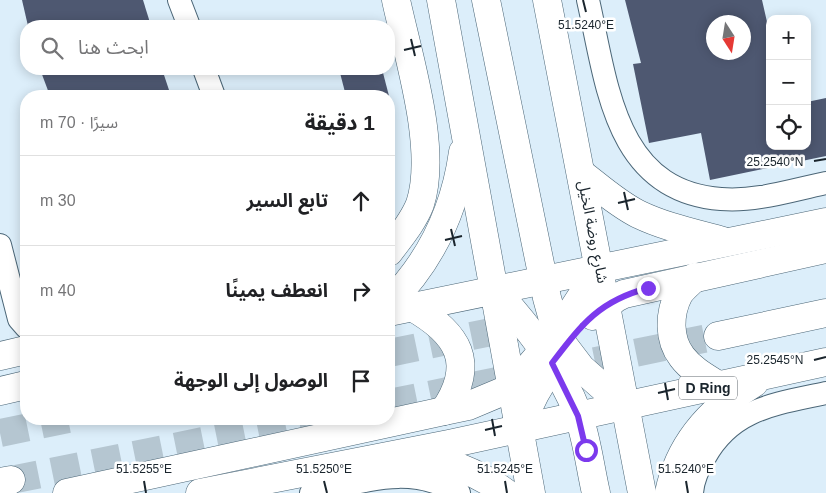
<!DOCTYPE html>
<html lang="ar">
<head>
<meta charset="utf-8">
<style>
	body { margin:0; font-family:Helvetica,"Noto Sans Arabic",sans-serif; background:#f6f6f6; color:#202124; direction:rtl }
	.controls { position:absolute; right:15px; top:15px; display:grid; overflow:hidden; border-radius:10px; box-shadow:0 2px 12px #0003 }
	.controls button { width:45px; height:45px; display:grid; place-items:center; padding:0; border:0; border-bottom:1px solid #e0e0e0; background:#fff; color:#202124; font:25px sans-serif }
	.compass { position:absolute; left:706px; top:15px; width:45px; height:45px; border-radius:50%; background:#fff; box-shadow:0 2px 12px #0003; rotate:168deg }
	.stop { position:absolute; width:15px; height:15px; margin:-11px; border:4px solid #7c3aed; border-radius:50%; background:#fff }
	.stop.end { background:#7c3aed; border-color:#fff; box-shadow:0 1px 5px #0008 }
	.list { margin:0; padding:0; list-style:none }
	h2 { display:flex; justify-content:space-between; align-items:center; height:65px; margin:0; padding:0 20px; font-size:21px }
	h2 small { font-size:16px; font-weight:400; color:#757577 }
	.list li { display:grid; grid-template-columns:32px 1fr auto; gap:15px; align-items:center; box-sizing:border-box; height:90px; padding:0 20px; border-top:1px solid #e0e0e0 }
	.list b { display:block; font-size:19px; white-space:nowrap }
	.list em { font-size:16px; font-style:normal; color:#757577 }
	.icon { flex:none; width:28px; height:28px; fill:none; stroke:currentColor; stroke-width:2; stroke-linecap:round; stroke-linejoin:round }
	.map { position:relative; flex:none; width:826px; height:493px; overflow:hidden; direction:ltr }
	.search { position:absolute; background:#fff; box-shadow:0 2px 12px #0003; left:20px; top:20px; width:375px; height:55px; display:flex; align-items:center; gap:12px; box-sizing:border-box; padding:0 18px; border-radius:20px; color:#757577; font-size:19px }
	.panel { position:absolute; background:#fff; box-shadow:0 2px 12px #0003; left:20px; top:90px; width:375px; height:335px; border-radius:20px; direction:rtl }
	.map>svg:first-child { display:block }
	.building { fill:#4e5871; fill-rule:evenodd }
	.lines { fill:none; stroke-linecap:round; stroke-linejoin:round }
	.primary-tunnel { stroke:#b5c6d1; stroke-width:28; stroke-dasharray:28 14; stroke-linecap:butt }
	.minor-casing { stroke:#4b6677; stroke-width:24 }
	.tertiary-casing { stroke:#4b6677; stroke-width:29 }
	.primary-casing { stroke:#4b6677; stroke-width:29 }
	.minor { stroke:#fff; stroke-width:22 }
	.tertiary { stroke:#fff; stroke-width:28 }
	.primary { stroke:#fff; stroke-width:28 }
	.route { stroke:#7c3aed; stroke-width:6 }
	.ticks { fill:none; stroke:#1a252d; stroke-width:2 }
	.labels { text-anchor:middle; stroke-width:5; stroke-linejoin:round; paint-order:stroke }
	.shield { fill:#fff; stroke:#5f666c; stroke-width:1 }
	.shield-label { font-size:14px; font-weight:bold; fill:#1a252d }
	.street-label { font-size:15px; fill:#1a252d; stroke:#fff }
	.ticks-label { font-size:12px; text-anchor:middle; fill:#1a252d; stroke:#fff; stroke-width:5; stroke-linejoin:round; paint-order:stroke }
</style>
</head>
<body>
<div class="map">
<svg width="826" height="493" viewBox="0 0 826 493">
	<rect width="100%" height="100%" fill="#dceefa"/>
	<g class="building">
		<path d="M22,0H143L151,26H28Z"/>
		<path d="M625,0H762L770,35V146H807V102L826,98V156L710,180L701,133L649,143L633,64L641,63ZM714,22H744V52H714Z"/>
		<path d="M40,69H162L171,96H50Z"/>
		<path d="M339,69H382L389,96H346Z"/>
	</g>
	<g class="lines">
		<g class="primary-tunnel">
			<path d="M389,353L525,325"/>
			<path d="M389,403L718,336"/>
			<path d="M0,433L68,419"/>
			<path d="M11,480L312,419"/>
		</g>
		<defs>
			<g id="minor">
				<path d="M179,0L189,26"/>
				<path d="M588,0C607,83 614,191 721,199C756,202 792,190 826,183"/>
				<path d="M204,69L214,96"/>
				<path d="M0,245L19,319L26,327"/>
				<path d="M311,493C365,482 408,463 459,493"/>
				<path d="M692,493C693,479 698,470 705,457C732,408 776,404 826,393"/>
			</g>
			<g id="tertiary">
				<path d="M389,252C400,237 413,222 420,204C438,149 408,56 396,0"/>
				<path d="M0,356L26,350"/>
			</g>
			<g id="primary">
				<path d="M441,0L531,493"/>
				<path d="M486,0L547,298L557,334L565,347L581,368L624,406"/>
				<path d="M547,0L642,493"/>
				<path d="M582,174C600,188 618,204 638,214C665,227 694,233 723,241"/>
				<path d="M695,277C690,283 683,288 679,294C669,313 668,339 682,357C691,369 705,377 718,385"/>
				<path d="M495,290C528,327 560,367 578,414C587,439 590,467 596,493"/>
				<path d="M389,303C430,262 455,210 463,152"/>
				<path d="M412,307C458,333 477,363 444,411"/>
				<path d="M389,312L826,222"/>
				<path d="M593,316L616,298L624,294L826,249"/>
				<path d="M718,336L826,313"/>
				<path d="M0,391L26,385"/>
				<path d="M518,429L535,394L558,355"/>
				<path d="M412,457C445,459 479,473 506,493"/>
				<path d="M0,482L11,480"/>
				<path d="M67,493L444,411L468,406L511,388L557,334L600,268"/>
				<path d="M200,493L449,444L826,362"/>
				<path d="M669,493C679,444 712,408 754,383"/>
			</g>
		</defs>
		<use href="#minor" class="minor-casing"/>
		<use href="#tertiary" class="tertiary-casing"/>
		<use href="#primary" class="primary-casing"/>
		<use href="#minor" class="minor"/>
		<use href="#tertiary" class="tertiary"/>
		<use href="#primary" class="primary"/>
	</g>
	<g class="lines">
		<path class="route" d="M586,450L578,416L552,363C582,324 599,301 648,288"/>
	</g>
	<path class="ticks" d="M583,0L586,12M411,39L415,56M404,50L421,46M814,161L826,159M624,192L628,210M618,203L635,199M451,229L455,246M445,240L462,236M814,360L826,357M665,383L668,400M658,393L675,389M492,419L495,436M485,430L502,426M144,481L146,493M324,481L327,493M505,481L507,493M686,481L688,493"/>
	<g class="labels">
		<rect class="shield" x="679" y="376.5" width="58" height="23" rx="4"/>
		<g class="shield-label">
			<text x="708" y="393">D Ring</text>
		</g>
		<g class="street-label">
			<text transform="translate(593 232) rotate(79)" y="5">شارع روضة الخيل</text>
		</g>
	</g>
	<g class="ticks-label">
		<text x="586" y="29">51.5240°E</text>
		<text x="775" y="166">25.2540°N</text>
		<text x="775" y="364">25.2545°N</text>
		<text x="144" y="473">51.5255°E</text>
		<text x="324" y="473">51.5250°E</text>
		<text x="505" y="473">51.5245°E</text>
		<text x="686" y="473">51.5240°E</text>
	</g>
</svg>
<div class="controls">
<button>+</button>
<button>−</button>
<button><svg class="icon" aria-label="locate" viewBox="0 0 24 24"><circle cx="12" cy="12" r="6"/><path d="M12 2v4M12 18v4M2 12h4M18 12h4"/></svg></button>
</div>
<svg class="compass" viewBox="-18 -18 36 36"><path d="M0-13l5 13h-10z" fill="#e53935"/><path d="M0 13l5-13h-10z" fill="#757577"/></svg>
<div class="stop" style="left:586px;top:450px"></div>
<div class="stop end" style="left:648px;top:288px"></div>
<div class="search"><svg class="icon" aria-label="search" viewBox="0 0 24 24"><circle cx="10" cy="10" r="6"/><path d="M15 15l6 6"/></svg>ابحث هنا</div>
<section class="panel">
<h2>1 دقيقة<small>سيرًا · 70 m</small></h2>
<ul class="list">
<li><svg class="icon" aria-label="ahead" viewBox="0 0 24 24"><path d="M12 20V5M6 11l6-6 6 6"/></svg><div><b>تابع السير</b></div><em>30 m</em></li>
<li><svg class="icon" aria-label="right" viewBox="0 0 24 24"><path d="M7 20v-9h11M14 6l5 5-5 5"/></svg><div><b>انعطف يمينًا</b></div><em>40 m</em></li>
<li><svg class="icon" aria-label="arrive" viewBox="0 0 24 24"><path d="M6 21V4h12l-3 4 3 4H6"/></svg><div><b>الوصول إلى الوجهة</b></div></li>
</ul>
</section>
</div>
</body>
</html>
